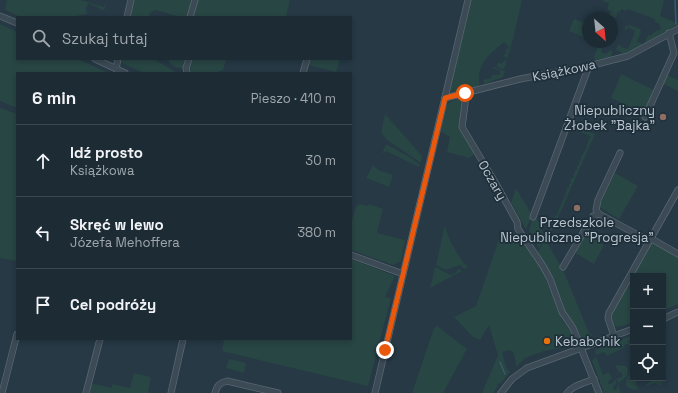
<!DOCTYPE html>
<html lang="pl">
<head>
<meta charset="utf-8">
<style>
	body { margin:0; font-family:"Space Grotesk",sans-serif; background:#293740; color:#f1f3f6 }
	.controls { position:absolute; right:12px; bottom:12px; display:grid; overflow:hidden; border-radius:0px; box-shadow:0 2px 6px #0003 }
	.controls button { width:36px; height:36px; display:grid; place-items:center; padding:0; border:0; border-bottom:1px solid #3a474f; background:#1c2b34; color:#f1f3f6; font:20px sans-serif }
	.compass { position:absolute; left:582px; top:12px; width:36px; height:36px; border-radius:50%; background:#1c2b34; box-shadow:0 2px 6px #0003; rotate:153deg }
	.stop { position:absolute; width:12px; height:12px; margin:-9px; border:3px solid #ea580c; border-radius:50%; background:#fff }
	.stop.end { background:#ea580c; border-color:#fff; box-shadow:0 1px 4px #0008 }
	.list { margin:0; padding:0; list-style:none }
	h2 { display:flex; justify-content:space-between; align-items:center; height:52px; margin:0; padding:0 16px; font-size:17px }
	h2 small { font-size:13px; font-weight:400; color:#a0a7ac }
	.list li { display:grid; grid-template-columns:26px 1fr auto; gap:12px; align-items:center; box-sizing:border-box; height:72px; padding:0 16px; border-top:1px solid #3a474f }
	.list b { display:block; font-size:15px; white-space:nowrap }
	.list p { margin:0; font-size:13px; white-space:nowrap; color:#a0a7ac }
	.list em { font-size:13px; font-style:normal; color:#a0a7ac }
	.icon { flex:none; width:22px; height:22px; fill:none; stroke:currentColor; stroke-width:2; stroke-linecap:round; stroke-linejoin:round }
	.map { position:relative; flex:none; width:678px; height:393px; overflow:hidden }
	.search { position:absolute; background:#1c2b34; box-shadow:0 2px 6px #0003; left:16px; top:16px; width:336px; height:44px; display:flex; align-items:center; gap:10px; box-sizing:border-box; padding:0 14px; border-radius:0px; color:#a0a7ac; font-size:15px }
	.panel { position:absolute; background:#1c2b34; box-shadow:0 2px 6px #0003; left:16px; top:72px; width:336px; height:268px; border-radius:0px }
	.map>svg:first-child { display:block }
	.green { fill:#284644 }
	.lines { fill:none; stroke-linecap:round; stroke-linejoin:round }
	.stream { stroke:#39586c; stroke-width:1.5 }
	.minor-casing { stroke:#596772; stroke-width:7 }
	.minor { stroke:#3b4a54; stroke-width:5.5 }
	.route { stroke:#ea580c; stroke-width:5 }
	.education-dot { fill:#8d6e63; stroke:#1f2f3a; stroke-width:1.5 }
	.food-dot { fill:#e8710a; stroke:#1f2f3a; stroke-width:1.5 }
	.labels { text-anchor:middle; stroke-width:3.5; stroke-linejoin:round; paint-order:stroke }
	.street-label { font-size:13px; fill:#b8c4ce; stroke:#1f2f3a }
	.poi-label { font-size:13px; fill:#b8c4ce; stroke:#1f2f3a; text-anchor:end }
</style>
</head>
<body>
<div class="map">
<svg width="678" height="393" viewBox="0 0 678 393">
	<rect width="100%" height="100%" fill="#263945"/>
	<g class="green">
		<path d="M7,0H81L104,7L107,0L105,9L103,10L88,3L86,9L87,14L76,16H88L89,17H21L5,10Z"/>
		<path d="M133,0H193L187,17C173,17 168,12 155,10L150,13L149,17H130Z"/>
		<path d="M197,0H290L286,17H192Z"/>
		<path d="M471,0H522L507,65L511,42L505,67L503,69L497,67L498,62L501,64L507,59L503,55L507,53L505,51L509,47L504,42C490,54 475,65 480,86L454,92V88L453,89L452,93L450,89L451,84Z"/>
		<path d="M603,0H664L660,16L677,23L678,21V25L669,29L644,44L648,35L649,34L650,36L657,30L659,31L661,27L659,26L660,24L655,22V19L628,9L627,11L621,9L620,12L618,11L616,18L613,17L612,21V18H609L611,11L607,10L609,3L603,1Z"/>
		<path d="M574,19L588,24V39L569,31Z"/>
		<path d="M0,24L17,32V59H78L109,73H17V108L0,101Z"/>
		<path d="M630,25L640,29L641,32L637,42L643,44L629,52L621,54V52L616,50L618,45H620L621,47L628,49L633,37L635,31L628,27L627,30L624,29L626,26Z"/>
		<path d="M600,42H604L601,52L606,54L610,50L612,51L611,57L595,60V58L594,57Z"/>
		<path d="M121,59H154L177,73H144L120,62Z"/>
		<path d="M169,59H187L184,68C177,69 171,66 168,60Z"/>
		<path d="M191,59H225L226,60L223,70L219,71L217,73H191L189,68Z"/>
		<path d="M310,59H340L336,72L309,65Z"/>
		<path d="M493,67L505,71L503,77L484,84L483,80L492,78V75H500V70L493,69Z"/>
		<path d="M621,74L654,90L643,113L611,98Z"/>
		<path d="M667,75L678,80V91L663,84Z"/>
		<path d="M463,98L459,126L475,154L469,158L447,152L450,137L440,131L446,107L449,102Z"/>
		<path d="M0,108L17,114V261L0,258Z"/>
		<path d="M385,114L422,156L421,163L387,140L381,132Z"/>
		<path d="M573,126L595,134L547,242L564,272L589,333L593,335L581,340L575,324L564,313L539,257L538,252L552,226V223L554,221L555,215L557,216C558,209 563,203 564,196L565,197L566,191H567V188H569V184H571L570,180L574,177L573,175L574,173H575V170H577V165L579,166V160L581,161V157L587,147L586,145L588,144V141L591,136L572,129Z"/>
		<path d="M386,144L411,158L420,165L419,167L386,151L382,154Z"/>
		<path d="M373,165L378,170L393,175L389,187L366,178Z"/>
		<path d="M615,173L638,186L619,219L599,207Z"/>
		<path d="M516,188L532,215L526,229L511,203Z"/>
		<path d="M360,204L367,206L369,204L383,209L377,233L405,240L401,261L393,265L351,250V225L356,206Z"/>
		<path d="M533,218H536L540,225L539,226L545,236L539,249L529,230Z"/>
		<path d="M445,225C449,242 457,254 468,268L464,269L460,265L446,270L436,265Z"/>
		<path d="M507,231H512L517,234L527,246L539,263L562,320L578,341L560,348L544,351L525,358L516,367C515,360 516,354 510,350L502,352L506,367L510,372L500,384L498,383L497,385L498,386L493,393H482L498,355L489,325L480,340L473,337L454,317L476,306L501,234Z"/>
		<path d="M585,234L604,245L594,264L575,253Z"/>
		<path d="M652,241L678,255V304L663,311V276H633V322C627,324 620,329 613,325L611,314Z"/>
		<path d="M351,259L395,276L385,297L391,298L368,386L222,351L224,341L216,339H351Z"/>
		<path d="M435,267L451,275L455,273L459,269L462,271L430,288Z"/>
		<path d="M437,326L467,349L443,393H412L434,328Z"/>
		<path d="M633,335V339L628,341L629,343L633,341V349H631L628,344L624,345L625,347L607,356L604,352L596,355L595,350L614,342Z"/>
		<path d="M596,357L603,375L609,372L612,379L609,380L608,384H611L615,380L617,383L613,387V389L616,390L618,384L621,393H604L592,360Z"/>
		<path d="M229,359L246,363L244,373L226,368Z"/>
		<path d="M663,363L667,371L661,386L655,383L647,386L646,384L659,378H663Z"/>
		<path d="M615,365L626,366L628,369L627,376L619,383L616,379L623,376L621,372L619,373Z"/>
		<path d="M633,371V378L637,383L635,384L639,389L633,390L627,387C624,381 628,375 633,371Z"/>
		<path d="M134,373L151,377L148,392L152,393H90L91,385L95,384L111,388L113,384L130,388Z"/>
	</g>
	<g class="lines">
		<g class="stream">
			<path d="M675,0L676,24"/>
			<path d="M500,362L505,374"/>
		</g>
		<defs>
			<g id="minor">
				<path d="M0,16L17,23"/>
				<path d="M127,17L131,0"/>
				<path d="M190,17L195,0"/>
				<path d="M95,59L125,73"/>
				<path d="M116,69L118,59"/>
				<path d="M187,73L186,68L189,59"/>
				<path d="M303,73L307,59"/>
				<path d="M465,93V104L462,127L496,184L517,222L518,229L543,266L550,279L562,312L573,328L599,393"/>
				<path d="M445,98L520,79L589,66L628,56L678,29"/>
				<path d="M645,117L674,53L669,33"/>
				<path d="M599,214L596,210L598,200L620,153"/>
				<path d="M533,217L589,66"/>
				<path d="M650,238L678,254"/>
				<path d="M351,255L403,274"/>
				<path d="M563,267L593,216L599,214L649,241"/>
				<path d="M663,319L678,312"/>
				<path d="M614,336L608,318L609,313L678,190"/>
				<path d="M2,393L17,334"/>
				<path d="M86,393L100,339"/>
				<path d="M171,393L183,339"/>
				<path d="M215,393C217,385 220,383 227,381L278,393"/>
				<path d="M375,393L468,0"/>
				<path d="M501,393L512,379L527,368L633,329"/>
				<path d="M567,393C573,385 585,383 594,379"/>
			</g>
		</defs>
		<use href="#minor" class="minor-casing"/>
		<use href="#minor" class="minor"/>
	</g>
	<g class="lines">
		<path class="route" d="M385,350L445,98L465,93"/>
	</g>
	<g class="education-dot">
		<circle cx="663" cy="117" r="4"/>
		<circle cx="577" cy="208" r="4"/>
	</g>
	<circle class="food-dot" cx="547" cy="341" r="4"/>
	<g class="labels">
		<g class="street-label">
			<text transform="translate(564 70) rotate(-12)" y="5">Książkowa</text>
			<text transform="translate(493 180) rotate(60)" y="5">Oczary</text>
		</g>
		<g class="poi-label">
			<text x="655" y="115">Niepubliczny<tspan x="655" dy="15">Żłobek "Bajka"</tspan></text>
			<text x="577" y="227" text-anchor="middle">Przedszkole<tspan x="577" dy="15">Niepubliczne "Progresja"</tspan></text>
			<text x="555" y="346" text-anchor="start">Kebabchik</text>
		</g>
	</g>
</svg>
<div class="controls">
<button>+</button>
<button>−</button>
<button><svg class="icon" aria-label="locate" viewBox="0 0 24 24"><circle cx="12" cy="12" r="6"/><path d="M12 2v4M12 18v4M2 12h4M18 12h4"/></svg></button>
</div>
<svg class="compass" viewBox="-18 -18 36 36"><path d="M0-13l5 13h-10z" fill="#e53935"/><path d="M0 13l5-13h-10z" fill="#a0a7ac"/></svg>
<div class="stop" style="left:465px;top:93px"></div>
<div class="stop end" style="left:385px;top:350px"></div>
<div class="search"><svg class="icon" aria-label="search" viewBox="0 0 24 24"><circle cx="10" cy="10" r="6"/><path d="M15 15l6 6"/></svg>Szukaj tutaj</div>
<section class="panel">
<h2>6 min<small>Pieszo · 410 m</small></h2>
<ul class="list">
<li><svg class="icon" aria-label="ahead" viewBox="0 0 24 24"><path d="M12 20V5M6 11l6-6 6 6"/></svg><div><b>Idź prosto</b><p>Książkowa</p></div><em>30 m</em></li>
<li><svg class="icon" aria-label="left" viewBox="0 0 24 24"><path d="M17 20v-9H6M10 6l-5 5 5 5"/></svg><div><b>Skręć w lewo</b><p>Józefa Mehoffera</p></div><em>380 m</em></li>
<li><svg class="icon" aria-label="arrive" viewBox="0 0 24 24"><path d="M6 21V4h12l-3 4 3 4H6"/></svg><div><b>Cel podróży</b></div></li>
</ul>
</section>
</div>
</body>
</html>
